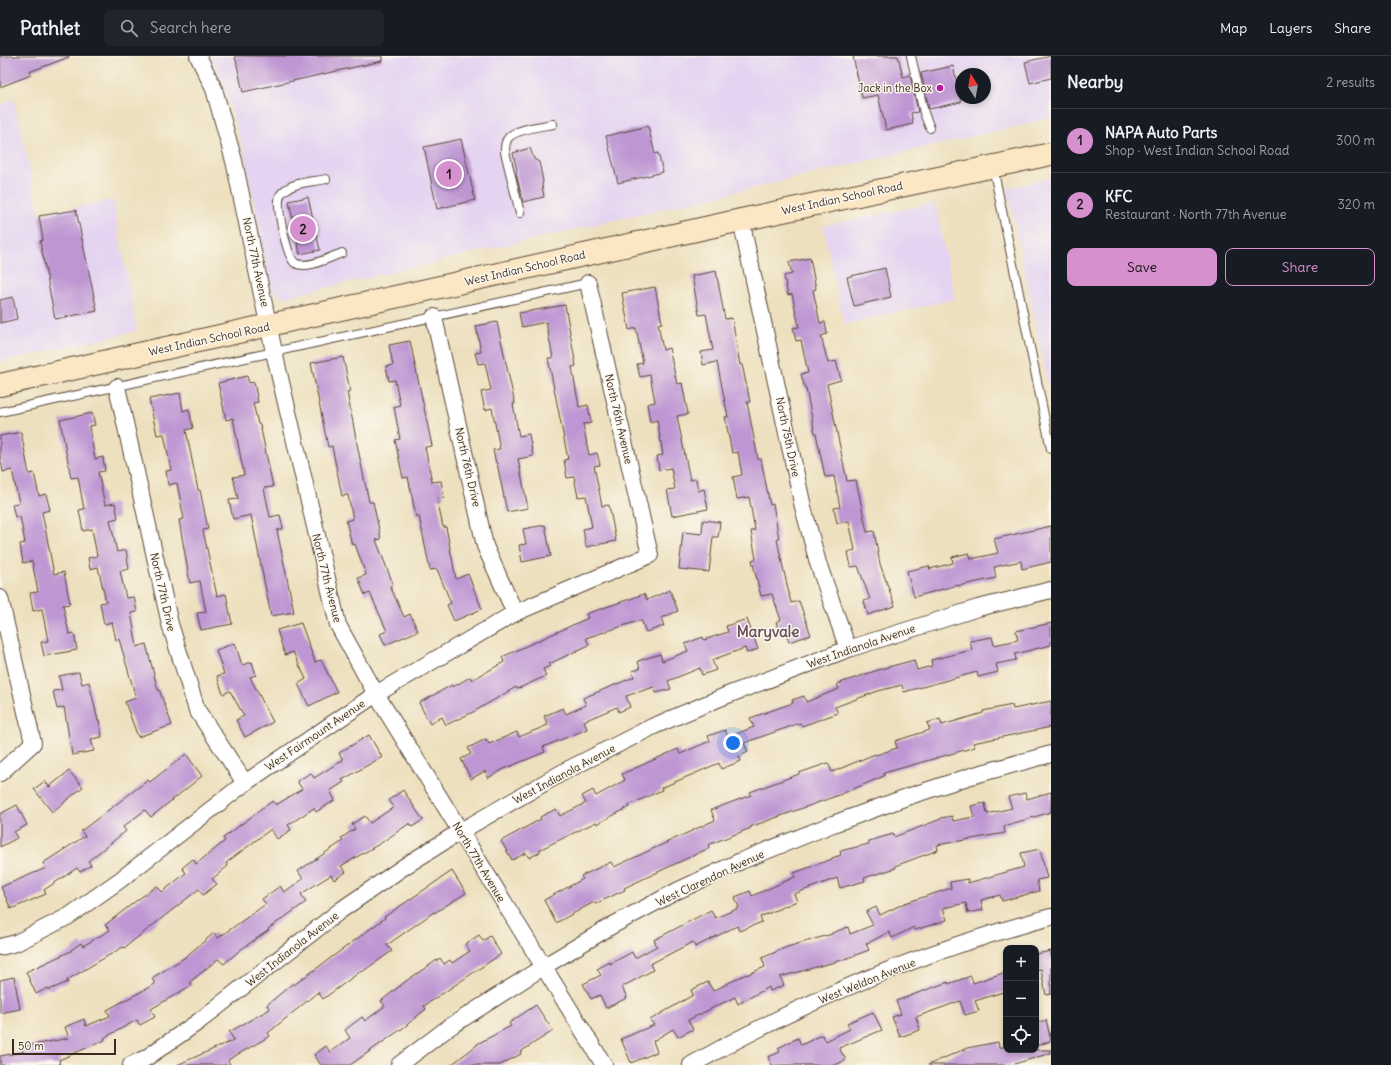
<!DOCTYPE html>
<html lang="en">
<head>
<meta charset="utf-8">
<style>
	body { margin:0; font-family:Delius,sans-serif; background:#20242c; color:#f1f3f6 }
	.controls { position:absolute; right:12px; bottom:12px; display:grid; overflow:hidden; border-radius:8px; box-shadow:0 2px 6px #0003 }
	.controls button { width:36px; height:36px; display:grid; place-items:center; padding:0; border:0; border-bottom:1px solid #363941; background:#171b24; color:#f1f3f6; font:20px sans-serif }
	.compass { position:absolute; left:955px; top:12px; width:36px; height:36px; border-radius:50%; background:#171b24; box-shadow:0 2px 6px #0003; rotate:349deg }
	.scale { position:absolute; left:12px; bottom:10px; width:104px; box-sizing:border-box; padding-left:4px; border:2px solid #3b2a1e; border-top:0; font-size:11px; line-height:14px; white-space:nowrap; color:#3b2a1e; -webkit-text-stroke:3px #fbf7ec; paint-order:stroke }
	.you { position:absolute; left:733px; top:687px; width:14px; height:14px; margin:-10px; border:3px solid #fff; border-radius:50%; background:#1a73e8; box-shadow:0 0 0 6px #1a73e833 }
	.badge { display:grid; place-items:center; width:26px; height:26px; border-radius:50%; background:#d690ce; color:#111; font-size:13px; font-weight:700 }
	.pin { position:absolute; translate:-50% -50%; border:2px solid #fff; box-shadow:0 1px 4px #0006 }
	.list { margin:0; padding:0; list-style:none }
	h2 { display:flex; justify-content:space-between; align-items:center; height:52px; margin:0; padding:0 16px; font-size:17px }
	h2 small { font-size:13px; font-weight:400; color:#9ea1a6 }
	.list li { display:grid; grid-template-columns:26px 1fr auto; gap:12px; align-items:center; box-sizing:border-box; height:64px; padding:0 16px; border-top:1px solid #363941 }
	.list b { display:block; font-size:15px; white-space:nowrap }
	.list p { margin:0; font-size:13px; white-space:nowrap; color:#9ea1a6 }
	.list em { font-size:13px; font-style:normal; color:#9ea1a6 }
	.actions { display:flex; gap:8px; padding:12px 16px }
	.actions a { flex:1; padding:9px 0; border:1px solid #d690ce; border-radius:8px; text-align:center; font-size:14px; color:#d690ce }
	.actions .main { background:#d690ce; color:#111 }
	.icon { flex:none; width:22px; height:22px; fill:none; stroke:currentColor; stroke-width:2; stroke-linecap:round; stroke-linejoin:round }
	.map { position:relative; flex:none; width:1051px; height:1009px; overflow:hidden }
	header { display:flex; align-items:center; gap:24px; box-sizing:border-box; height:56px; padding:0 20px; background:#171b24; border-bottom:1px solid #363941 }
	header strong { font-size:19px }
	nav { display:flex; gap:22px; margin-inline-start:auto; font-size:14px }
	.search { width:280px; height:36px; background:#20242c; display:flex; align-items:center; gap:10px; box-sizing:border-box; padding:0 14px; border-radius:8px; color:#9ea1a6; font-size:15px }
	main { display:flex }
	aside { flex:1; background:#171b24 }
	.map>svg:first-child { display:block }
	.built { fill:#e4d3f1; fill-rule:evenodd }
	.building { fill:#be96d3 }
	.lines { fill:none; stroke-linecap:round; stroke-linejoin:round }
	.lane-casing { stroke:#564536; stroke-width:10 }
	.street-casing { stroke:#564536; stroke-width:18 }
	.secondary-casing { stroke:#564536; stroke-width:24 }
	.lane { stroke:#fff; stroke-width:8 }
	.street { stroke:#fff; stroke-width:16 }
	.secondary { stroke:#fbe7c3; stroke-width:22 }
	.poi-dot { fill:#b5179e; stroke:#fbf7ec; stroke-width:1.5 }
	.labels { text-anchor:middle; stroke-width:3; stroke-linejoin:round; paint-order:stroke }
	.poi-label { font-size:11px; fill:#3b2a1e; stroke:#fbf7ec; text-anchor:end }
	.street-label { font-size:11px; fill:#3b2a1e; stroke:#fbf7ec }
	.district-label { font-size:15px; font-weight:bold; fill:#69505d; stroke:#fbf7ec }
</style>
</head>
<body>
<header>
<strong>Pathlet</strong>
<div class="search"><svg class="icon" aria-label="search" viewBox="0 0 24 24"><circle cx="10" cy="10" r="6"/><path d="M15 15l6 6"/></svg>Search here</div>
<nav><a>Map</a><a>Layers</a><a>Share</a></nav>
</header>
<main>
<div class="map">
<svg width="1051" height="1009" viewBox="0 0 1051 1009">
	<rect width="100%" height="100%" fill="#fbf7ec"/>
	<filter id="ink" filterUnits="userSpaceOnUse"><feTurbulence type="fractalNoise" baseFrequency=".025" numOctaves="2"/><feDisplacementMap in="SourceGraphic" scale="8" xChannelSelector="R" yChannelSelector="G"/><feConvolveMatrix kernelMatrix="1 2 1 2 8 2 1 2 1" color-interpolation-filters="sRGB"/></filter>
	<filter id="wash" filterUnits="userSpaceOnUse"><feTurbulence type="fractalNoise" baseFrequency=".012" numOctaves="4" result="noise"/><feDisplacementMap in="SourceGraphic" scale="16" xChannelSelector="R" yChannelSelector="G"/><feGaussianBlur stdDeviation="0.9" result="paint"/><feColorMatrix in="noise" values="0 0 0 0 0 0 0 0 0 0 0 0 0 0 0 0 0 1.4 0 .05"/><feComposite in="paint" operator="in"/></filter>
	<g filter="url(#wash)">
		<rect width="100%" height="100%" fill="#ede0be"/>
		<g class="built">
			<path d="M210,0H1051V62L285,241L276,238L271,232L245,100L225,34ZM961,18H985V42H961Z"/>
			<path d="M14,43L39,158L113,144L137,275L0,306V49Z"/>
			<path d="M1051,122V342L1007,132Z"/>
			<path d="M935,147L955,243L844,268L823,170Z"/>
		</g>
		<g id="blocks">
			<g class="building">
				<path d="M0,0H69V1L29,16L31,19L0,31Z"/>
				<path d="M235,0H382V5L243,36Z"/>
				<path d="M853,0H898L903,21L910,19L918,56L911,57L913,68L886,74L878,39L862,42Z"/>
				<path d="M1051,0V22L1030,27L1025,6Z"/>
				<path d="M953,10L961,46L929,53L921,17Z"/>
				<path d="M648,70L655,98L658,97L663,116L618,127L606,80Z"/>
				<path d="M461,83L475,144L437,153L424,91Z"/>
				<path d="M530,92L534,103L539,106L543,125L542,129L544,141L523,146L516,117L517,114L513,97Z"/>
				<path d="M308,141L320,194L300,198L296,179L293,180L290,166L293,165L289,145Z"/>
				<path d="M76,154L97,255L55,263L40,185L43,184L39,160Z"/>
				<path d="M810,202L816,233L813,234L820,267L825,266L827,278L821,280L828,307L836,305L841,324L827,328L847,425L856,424L867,476L874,475L880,508L895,550L868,559L864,545L870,543L858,510L851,511L848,496L855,494L849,465L837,467L834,452L840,451L834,420L825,421L816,377H815L806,333H805L801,318L808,317L801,284L796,285L793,272L799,271L792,238L788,239L784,220L792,218L789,206Z"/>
				<path d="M885,212L891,241L854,250L847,221Z"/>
				<path d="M716,215L725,263L732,262L740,309L742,308L750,346H747L758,403H761L770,449L773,448L779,483L777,484L791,547L799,545L811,579L789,586L786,577L780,579L776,566L781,564L772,538L761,540L752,504L756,503L751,475L755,474L749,441L737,443L733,421L742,419L738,396L732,397L725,361H728L717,306L703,309L701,296L713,294L706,258L699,259L692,220Z"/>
				<path d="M655,231L662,267L658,268L663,294L669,292L677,328L682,327L688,358L677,360L690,424L696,423L698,435L704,433L708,453L672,460L667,434L675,433L671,412L659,414L657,400L663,399L657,364L650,366L647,348L655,346L650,319L640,321L637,308L643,307L636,272L629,274L622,237Z"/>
				<path d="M13,241L17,263L0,267V244Z"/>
				<path d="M565,249L576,310L572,311L579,351L588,349L591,367L583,368L589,399L597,397L600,409L594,410L602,450L609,449L616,485L586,491L583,473L592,471L586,440L578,441L574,421L567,422L564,404L568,403L548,302H553L546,266L522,271L519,257Z"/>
				<path d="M497,266L515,348H513L519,380L529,378L533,400L518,403L528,452L507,456L497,407H496L493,394L500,393L492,352L485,354L481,336L491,334L485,307L478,308L475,297L481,296L476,270Z"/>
				<path d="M410,285L432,390L425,391L432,426L441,425L444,442L437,443L443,471H446L456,523L468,518L482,553L454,565L447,549L451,547L437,513L430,514L419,460L416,461L408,421L403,422L395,384L400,383L394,351L400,349L395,324L389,325L386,310L393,309L389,289Z"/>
				<path d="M343,301L350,335L347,336L359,398L369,446H373L381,483L376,484L393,528L390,530L404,561L410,558L418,575L385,589L380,578L387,575L370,537L365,539L358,522L366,519L355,488L352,489L346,465L353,463L348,439L342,440L332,390L328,391L311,307Z"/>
				<path d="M247,320L249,327L254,326L258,346L253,347L258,368H260L273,431L264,432L270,461L280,459L283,473L277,474L294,556L271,560L251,459L233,463L229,444L238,443L233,421L244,419L233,362L226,364L218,327Z"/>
				<path d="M180,337L183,355L189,353L193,372L186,374L198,434H200L208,473L203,474L217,540L226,538L232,568L201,574L197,557L206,556L200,525L190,527L179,464L184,463L177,427L168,429L166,415L171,414L164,378L157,379L149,343Z"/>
				<path d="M92,357L95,369L89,370L95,403L103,401L105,415L98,416L105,449L115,447L118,462L110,464L117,496L126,494L129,513L120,515L126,542L134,541L137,556L131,557L137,591L146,588L158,634L159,633L172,669L138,681L125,646L136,642L119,583L116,584L112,566L104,568L100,547L106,546L98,511L90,513L88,502L97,500L92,473L83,475L79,454L84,453L78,421L71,422L60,364Z"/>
				<path d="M21,376L29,418L34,417L39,440L46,438L50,454L42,456L54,518L64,516L70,548L63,549L69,578L74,577L77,594L44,600L41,586L48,585L42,553L33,555L30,537L38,536L32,505L23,507L20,488L25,487L20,460L15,461L12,448L19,447L12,414L3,416L0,400V380Z"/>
				<path d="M703,464L720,466L718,481H713L709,516L679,513L683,476L702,478Z"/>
				<path d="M545,469L551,500L522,506L519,489L526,488L523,473Z"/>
				<path d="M1051,470V506L1022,513L1021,505L994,511L996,522L958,530V529L914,541L907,515L929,510L930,513L953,507L952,501L969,497L971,503L998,497L994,483Z"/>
				<path d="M670,534L678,555L661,562L664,570L646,576L641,564L586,582L589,589L549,608L550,610L543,613L546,620L517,633L516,631L475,655L446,669L442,661L430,668L419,647L452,629L453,631L470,621L472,624L504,606L502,601L588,562L586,558L644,538L647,544Z"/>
				<path d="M747,563L758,593L747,597L745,592L712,604L716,614L702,619L700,612L668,625L671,633L656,637L654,631L626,640L630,651L619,656L617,651L584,665L587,673L543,691L545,696L504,713L488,722L485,715L471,723L461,703L471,698L468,692L486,683L489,688L517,676L519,681L548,669L544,660L563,652L566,658L586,649L583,642L634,621L632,615L640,613L638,605L660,598L662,605L688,595L685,588L703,581L704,584L728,576L726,570Z"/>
				<path d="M301,567L315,606L321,604L337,636L309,650L298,628L306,623L293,596L285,599L277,574Z"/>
				<path d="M1051,567V589L1015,598L1016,604L996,608L998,616L978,621L977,616L904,636L902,629L878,635L835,651L838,657L802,670L800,667L744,687L748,696L739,700L741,705L721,713L719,707L661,732L662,734L629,749V751L597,768L596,766L539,794L540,796L529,802L526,797L512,804L501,785L541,763L540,761L556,753L560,760L586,747L582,740L593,734L596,740L625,724L622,718L678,693L680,698L710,685L708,680L725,674L728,681L754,671L750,662L793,647L792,644L804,640L806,646L839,633L837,628L881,613L914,604L917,614L932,610L931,604L972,594L970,585L992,581L994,589L1018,584L1016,575Z"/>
				<path d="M235,587L242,609L252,606L256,619L250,621L273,666L245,681L236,664L244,660L230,635L223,638L217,620L224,618L216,594Z"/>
				<path d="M79,616L82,628L89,626L98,665L99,664L102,681L91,683L94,695L72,699L64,651L57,653L53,635L62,634L59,620Z"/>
				<path d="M1051,645V671L973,687L975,691L884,717V720L839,739L750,771L751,772L708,789L709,792L624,832L625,834L595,848L594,846L556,867L544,844L583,823L581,820L611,806L614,811L715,764L711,754L751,739L750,736L799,718V717L828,707L832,716L875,698L876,699L897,692L895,685L930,674L927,667L940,663L942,669L983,657V655L1012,649L1013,653Z"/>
				<path d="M369,679L382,701L342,724L344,726L330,735L335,744L316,756L314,752L288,769L291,774L277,783L271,773L226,807L228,810L212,823L217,828L203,839L199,833L124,892L123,891L67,924L68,926L49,934L48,932L36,938L26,916L71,895V894L81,887L83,890L110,874L105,869L136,845L157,830L162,836L186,817L182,812L193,803L196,808L225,785L223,782L259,755V754L273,745L276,749L302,733L297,725L311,717L314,722L343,704L339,697Z"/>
				<path d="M186,698L202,720L151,761L145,754L123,771L126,775L88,805L91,809L80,816L77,812L44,834L46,838L11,853L1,831L46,812L43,807L85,780L81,775L148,724L150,726Z"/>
				<path d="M69,715L83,731L52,756L34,733L45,725L49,731Z"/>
				<path d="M403,734L423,764L412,771L410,767L381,787L341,810L346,816L334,824L331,819L301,838L306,846L268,873L269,874L240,894L224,908L218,903L190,926L192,929L151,953L155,961L140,969L137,964L104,982L105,984L59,1004L60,1009H0V1000L23,996L22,991L69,982L65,971L84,963L86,970L110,960L107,954L155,928L152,922L184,902L214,877L218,882L266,848L262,843L280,830L284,836L303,823L298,815L343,785L341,782L355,773L352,768L365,760L370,767L394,751L389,744Z"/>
				<path d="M1051,736V756L1004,770L1005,777L937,789L938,794L895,810L896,812L864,822L865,825L840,832L837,822L794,838L797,845L760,861L762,866L739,875L737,870L695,891L693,886L650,908L653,914L622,931L627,942L606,952L600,939L591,943L583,928L601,919L597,913L610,906V908L632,896L635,902L657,890L654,884L711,854L715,862L739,852L735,841L750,835L752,840L795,821L794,817L832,803V802L841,799L840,795L869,788V785L893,778L894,781L941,763V762L952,760L953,765L974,761L971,750L985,747L987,758L1012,752L1008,741L1025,737L1027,743Z"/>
				<path d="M17,749L27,769L14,776L17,782L0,791V758Z"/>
				<path d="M1040,793L1047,822L1037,824L1039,835L1002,845L1000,839L981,844L983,854L968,857L966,847L943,852L947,864L915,874L914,871L892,882L889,876L866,888L869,894L842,904L780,921L784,929L770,935L769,931L738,948L735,941L688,964L693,973L678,981L673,973L653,985L657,996L631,1007L621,983L654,969L650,964L693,939L691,934L708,926L713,935L746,918V919L765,911L762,902L787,891L832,878V877L848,871L850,878L873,869L866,856L876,851L880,859L905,847L951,832L950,826L968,823V827L1024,811L1021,797Z"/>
				<path d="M452,815L466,837L434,857V856L387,889L392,895L362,916L361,915L323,943L318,936L268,977L270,980L228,1004L230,1009H177L234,984L229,976L270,953L267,949L293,927L294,929L385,862L384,861Z"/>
				<path d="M479,879L483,885L490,880L501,898L424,950L426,953L403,972L350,1009H321L314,999L326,990L330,996L350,982L345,974L362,961L365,965L385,950L381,945L406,925L440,902L444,908L450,904L452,907L470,895L465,888Z"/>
				<path d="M1051,895V938L1046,939L1041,913L1036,914V898Z"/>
				<path d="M1006,916V935L975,945L979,955L965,959L960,945L916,961L920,974L900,981L892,961L901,958L896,945L948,926V928L971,920L973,927Z"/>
				<path d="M14,921L20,953L0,957V924Z"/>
				<path d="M536,949L553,975L520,996L521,998L500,1009H451L477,989V988L511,970L509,967Z"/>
				<path d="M873,956L882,974L839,992L846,1004L835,1009H772L768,1001L780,996L778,992L798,982L801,989L822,979L826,985L850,973L847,967Z"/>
				<path d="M1046,964L1051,985L1036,990V967Z"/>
				<path d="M998,986L999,992L1006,990V994H1051V997L1011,1009H928L967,992Z"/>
			</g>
		</g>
	</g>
	<g filter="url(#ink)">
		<use href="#blocks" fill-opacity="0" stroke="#564536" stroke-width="1"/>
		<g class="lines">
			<defs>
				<g id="lane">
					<path d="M911,0L924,57L930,72"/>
					<path d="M993,111L1051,393"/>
					<path d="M326,123C313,126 294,126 284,135C281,137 279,141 279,145C278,156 287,201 295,207C306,214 331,201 342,197"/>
					<path d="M520,157L505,96C505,90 505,85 509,81C517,73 542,70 553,68"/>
					<path d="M0,356L588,227"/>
				</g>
				<g id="street">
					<path d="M198,0L214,33L234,105L274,296L338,569L376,638L604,1009"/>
					<path d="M741,164L803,451L818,507L848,593"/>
					<path d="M434,261L485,490L515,557"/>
					<path d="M117,331L170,568L197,654L245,727"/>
					<path d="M0,542L33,687L0,717"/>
					<path d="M0,891L16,887L69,860L120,824L245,727L376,638L515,557L650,499L588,227"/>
					<path d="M131,1009L146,1002L198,966L341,854L405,810L461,775L565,715L654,670L725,640L848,593L978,552L1051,534"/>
					<path d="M399,1009L448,972L543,911L613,869L677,835L741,805L833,768L907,741L971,720L1051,698"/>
					<path d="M691,1009C804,945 925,894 1051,861"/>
				</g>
				<path id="secondary" d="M0,329L741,164L1051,98"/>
			</defs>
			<use href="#lane" class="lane-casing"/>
			<use href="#street" class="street-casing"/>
			<use href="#secondary" class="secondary-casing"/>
			<use href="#lane" class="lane"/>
			<use href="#street" class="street"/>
			<use href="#secondary" class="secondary"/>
		</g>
	</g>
	<circle class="poi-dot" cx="940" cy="32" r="4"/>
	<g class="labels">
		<g class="poi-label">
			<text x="932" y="36">Jack in the Box</text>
		</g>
		<g class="street-label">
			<text transform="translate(842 142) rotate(-12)" y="4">West Indian School Road</text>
			<text transform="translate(256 206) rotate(78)" y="4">North 77th Avenue</text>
			<text transform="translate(525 212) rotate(-13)" y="4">West Indian School Road</text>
			<text transform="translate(209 283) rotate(-12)" y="4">West Indian School Road</text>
			<text transform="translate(619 363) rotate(77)" y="4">North 76th Avenue</text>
			<text transform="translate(788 381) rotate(78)" y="4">North 75th Drive</text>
			<text transform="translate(468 411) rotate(77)" y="4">North 76th Drive</text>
			<text transform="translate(327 522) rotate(76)" y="4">North 77th Avenue</text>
			<text transform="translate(163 536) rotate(77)" y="4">North 77th Drive</text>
			<text transform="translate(861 590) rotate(-19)" y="4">West Indianola Avenue</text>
			<text transform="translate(315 679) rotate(-34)" y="4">West Fairmount Avenue</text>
			<text transform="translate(564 718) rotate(-28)" y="4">West Indianola Avenue</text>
			<text transform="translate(479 806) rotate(59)" y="4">North 77th Avenue</text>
			<text transform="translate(710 822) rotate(-25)" y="4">West Clarendon Avenue</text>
			<text transform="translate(292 893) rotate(-38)" y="4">West Indianola Avenue</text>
			<text transform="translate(867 925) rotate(-22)" y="4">West Weldon Avenue</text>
		</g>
		<g class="district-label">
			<text x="768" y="581">Maryvale</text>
		</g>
	</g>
</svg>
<div class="controls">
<button>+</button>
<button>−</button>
<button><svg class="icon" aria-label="locate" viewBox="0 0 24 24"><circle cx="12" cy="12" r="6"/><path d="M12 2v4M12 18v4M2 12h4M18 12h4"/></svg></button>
</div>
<svg class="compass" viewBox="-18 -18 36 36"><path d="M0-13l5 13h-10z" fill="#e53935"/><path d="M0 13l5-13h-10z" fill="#9ea1a6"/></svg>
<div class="scale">50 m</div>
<div class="you"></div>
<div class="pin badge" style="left:449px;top:118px">1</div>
<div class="pin badge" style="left:303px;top:173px">2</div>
</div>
<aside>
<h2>Nearby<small>2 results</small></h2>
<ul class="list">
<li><span class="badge">1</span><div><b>NAPA Auto Parts</b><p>Shop · West Indian School Road</p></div><em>300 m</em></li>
<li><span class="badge">2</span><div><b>KFC</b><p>Restaurant · North 77th Avenue</p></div><em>320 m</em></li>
</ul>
<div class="actions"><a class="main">Save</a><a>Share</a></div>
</aside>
</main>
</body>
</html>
